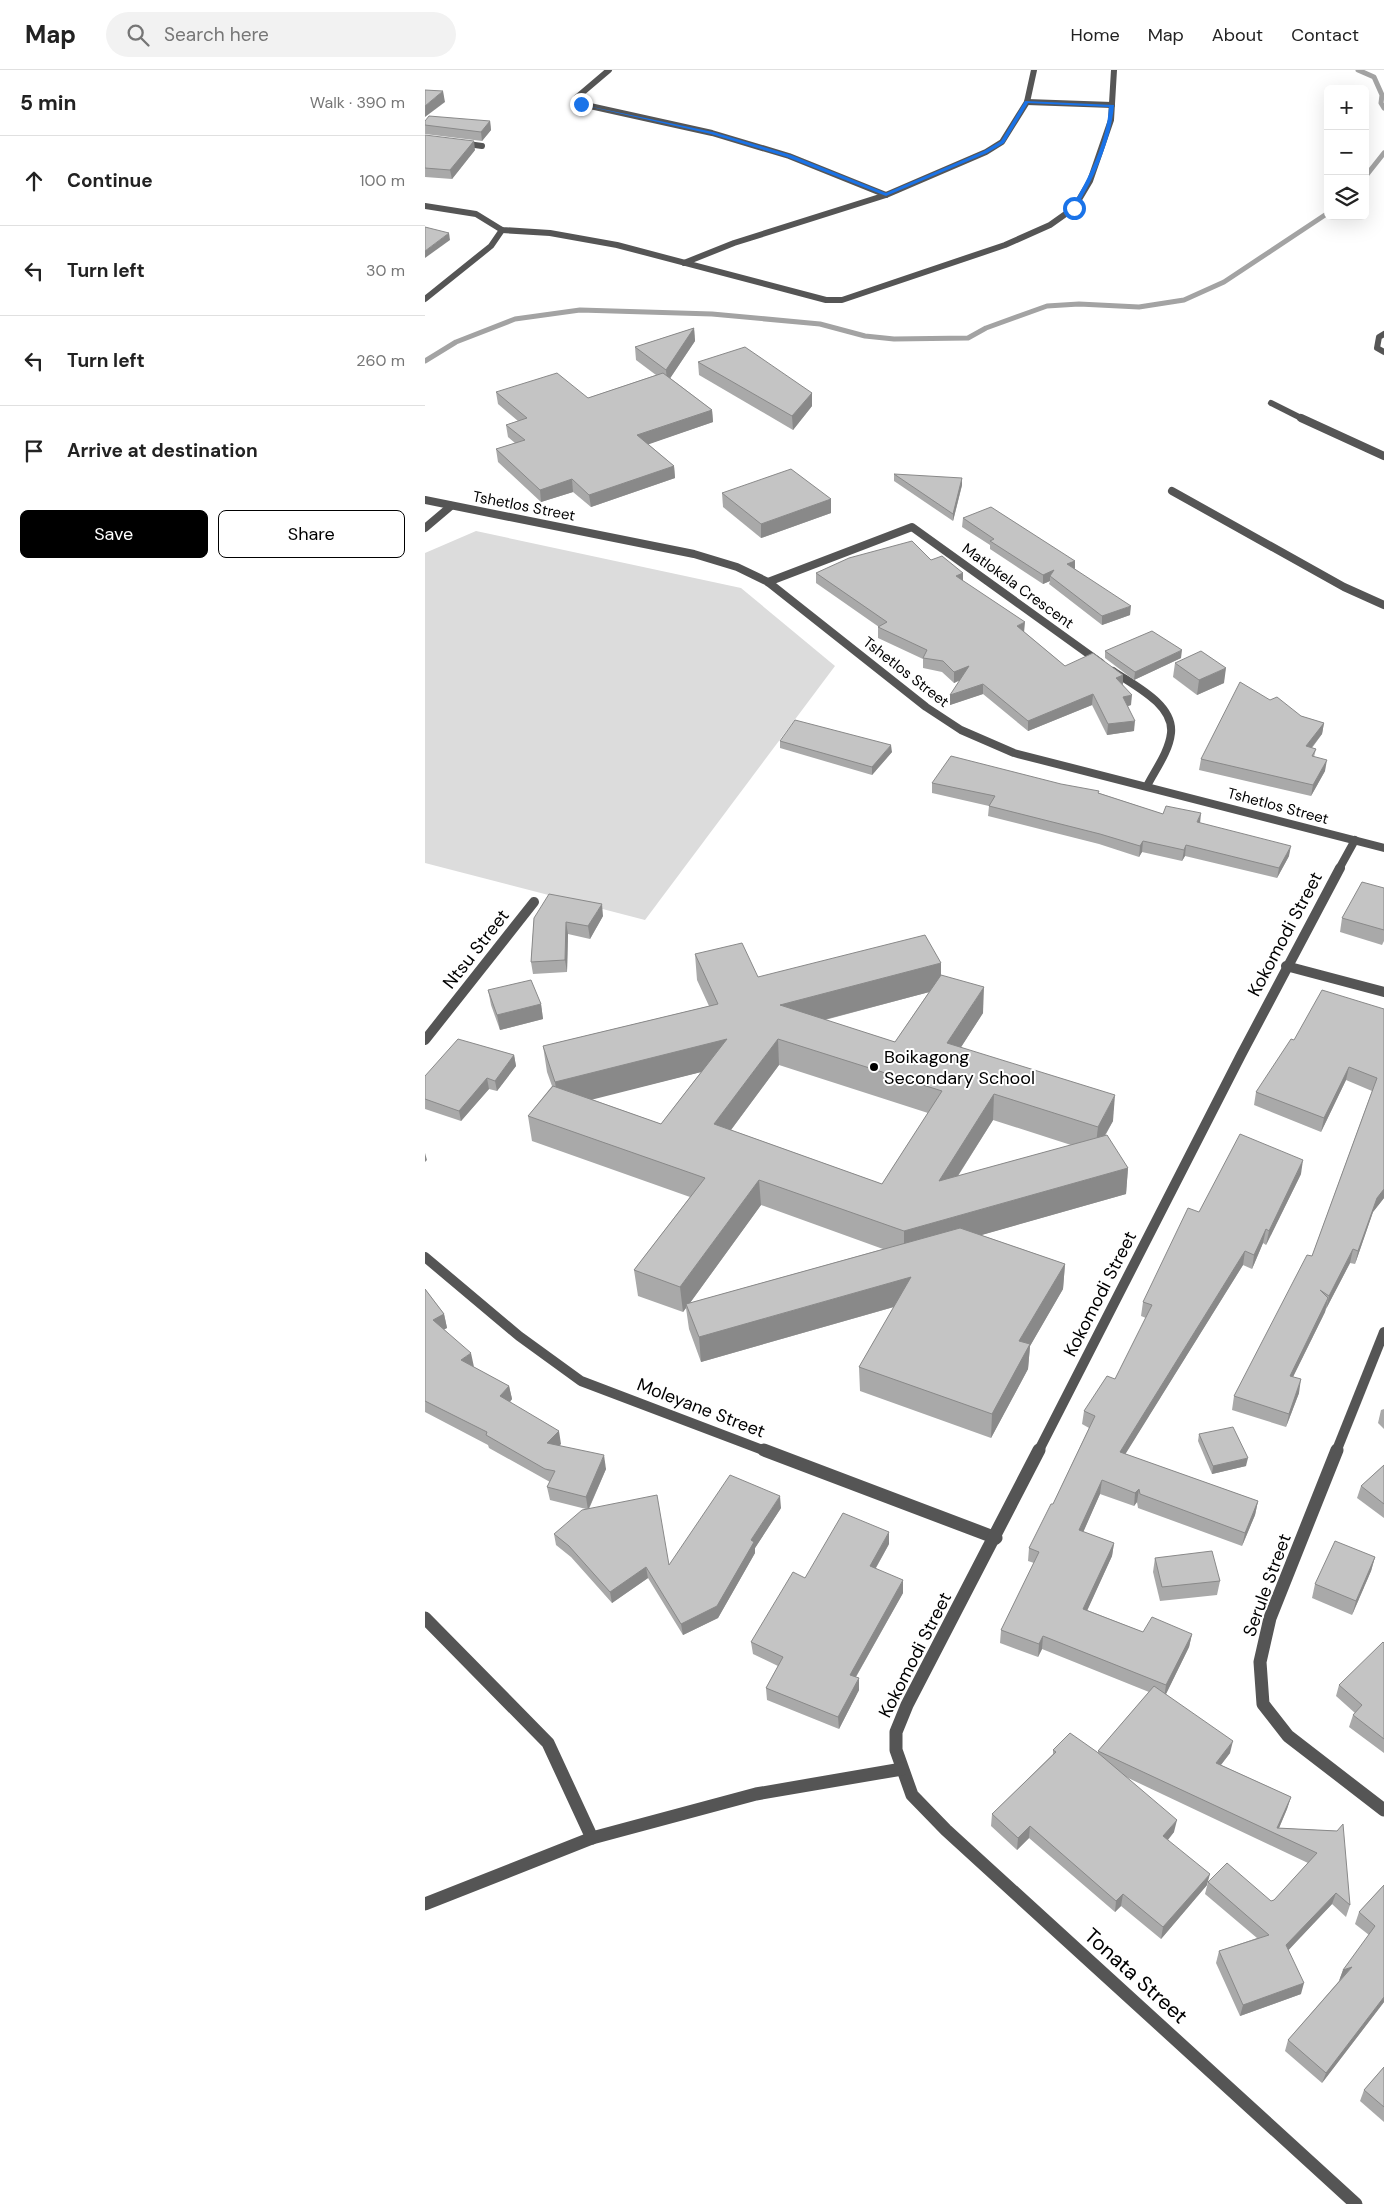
<!DOCTYPE html>
<html lang="en">
<head>
<meta charset="utf-8">
<style>
	body { margin:0; font-family:"DM Sans",sans-serif; background:#f2f2f2; color:#222 }
	.controls { position:absolute; right:15px; top:15px; display:grid; overflow:hidden; border-radius:8px; box-shadow:0 5px 20px #0002 }
	.controls button { width:45px; height:45px; display:grid; place-items:center; padding:0; border:0; border-bottom:1px solid #e0e0e0; background:#fff; color:#222; font:25px sans-serif }
	.stop { position:absolute; width:15px; height:15px; margin:-11px; border:4px solid #1a73e8; border-radius:50%; background:#fff }
	.stop.end { background:#1a73e8; border-color:#fff; box-shadow:0 1px 5px #0008 }
	.list { margin:0; padding:0; list-style:none }
	h2 { display:flex; justify-content:space-between; align-items:center; height:65px; margin:0; padding:0 20px; font-size:21px }
	h2 small { font-size:16px; font-weight:400; color:#767676 }
	.list li { display:grid; grid-template-columns:32px 1fr auto; gap:15px; align-items:center; box-sizing:border-box; height:90px; padding:0 20px; border-top:1px solid #e0e0e0 }
	.list b { display:block; font-size:19px; white-space:nowrap }
	.list em { font-size:16px; font-style:normal; color:#767676 }
	.actions { display:flex; gap:10px; padding:15px 20px }
	.actions a { flex:1; padding:11px 0; border:1px solid #000; border-radius:8px; text-align:center; font-size:18px; color:#000 }
	.actions .main { background:#000; color:#fff }
	.icon { flex:none; width:28px; height:28px; fill:none; stroke:currentColor; stroke-width:2; stroke-linecap:round; stroke-linejoin:round }
	.map { position:relative; flex:none; width:959px; height:2134px; overflow:hidden }
	header { display:flex; align-items:center; gap:30px; box-sizing:border-box; height:70px; padding:0 25px; background:#fff; border-bottom:1px solid #e0e0e0 }
	header strong { font-size:24px }
	nav { display:flex; gap:28px; margin-inline-start:auto; font-size:18px }
	.search { width:350px; height:45px; background:#f2f2f2; display:flex; align-items:center; gap:12px; box-sizing:border-box; padding:0 18px; border-radius:28px; color:#767676; font-size:19px }
	main { display:flex }
	aside { flex:1; background:#fff }
	.map>svg:first-child { display:block }
	.green { fill:#dcdcdc }
	.lines { fill:none; stroke-linecap:round; stroke-linejoin:round }
	.stream { stroke:#a3a3a3; stroke-width:5 }
	.street-far3 { stroke:#555; stroke-width:6 }
	.street-far2 { stroke:#555; stroke-width:8 }
	.street-far1 { stroke:#555; stroke-width:10 }
	.street { stroke:#555; stroke-width:13 }
	.wall { fill:#a9a9a9; fill-rule:evenodd }
	.shaded-wall { fill:#898989 }
	.building { fill:#c4c4c4; stroke:#898989; fill-rule:evenodd }
	.route { fill:#1a73e8 }
	.poi-dot { fill:#000; stroke:#fff; stroke-width:2 }
	.labels { text-anchor:middle; stroke-width:4; stroke-linejoin:round; paint-order:stroke }
	.far-street-label { font-size:15px; fill:#000; stroke:#fff }
	.street-label { font-size:18px; fill:#000; stroke:#fff }
	.poi-label { font-size:18px; fill:#000; stroke:#fff; text-anchor:start }
	.near-street-label { font-size:21px; fill:#000; stroke:#fff }
</style>
</head>
<body>
<header>
<strong>Map</strong>
<div class="search"><svg class="icon" aria-label="search" viewBox="0 0 24 24"><circle cx="10" cy="10" r="6"/><path d="M15 15l6 6"/></svg>Search here</div>
<nav><a>Home</a><a>Map</a><a>About</a><a>Contact</a></nav>
</header>
<main>
<aside>
<h2>5 min<small>Walk · 390 m</small></h2>
<ul class="list">
<li><svg class="icon" aria-label="ahead" viewBox="0 0 24 24"><path d="M12 20V5M6 11l6-6 6 6"/></svg><div><b>Continue</b></div><em>100 m</em></li>
<li><svg class="icon" aria-label="left" viewBox="0 0 24 24"><path d="M17 20v-9H6M10 6l-5 5 5 5"/></svg><div><b>Turn left</b></div><em>30 m</em></li>
<li><svg class="icon" aria-label="left" viewBox="0 0 24 24"><path d="M17 20v-9H6M10 6l-5 5 5 5"/></svg><div><b>Turn left</b></div><em>260 m</em></li>
<li><svg class="icon" aria-label="arrive" viewBox="0 0 24 24"><path d="M6 21V4h12l-3 4 3 4H6"/></svg><div><b>Arrive at destination</b></div></li>
</ul>
<div class="actions"><a class="main">Save</a><a>Share</a></div>
</aside>
<div class="map">
<svg width="959" height="2134" viewBox="0 0 959 2134">
	<rect width="100%" height="100%" fill="#fff"/>
	<path class="green" d="M51,461L316,518L410,596L220,850L0,793V483Z"/>
	<g class="lines">
		<g class="stream">
			<path d="M933,0L949,7L957,25L956,33L959,38"/>
			<path d="M940,107L959,83"/>
			<path d="M0,291L31,272L90,249L155,240L287,244L395,254L440,266L469,269L543,268L561,258L622,236L654,234L714,237L759,230L799,212L903,143"/>
		</g>
		<g class="street-far3">
			<path d="M184,0L151,28L156,34L287,63L364,86L461,125"/>
			<path d="M602,32L687,35"/>
			<path d="M36,73L57,76"/>
			<path d="M0,136L51,144L77,160L125,163L192,175L401,230H417L580,175L625,155L649,138L665,111L686,50L689,0"/>
			<path d="M259,193L309,173L461,125L561,82L577,72L602,32L609,0"/>
			<path d="M0,229L66,176L77,160"/>
			<path d="M959,264L954,267L952,278L959,282"/>
			<path d="M846,333L878,349"/>
		</g>
		<g class="street-far2">
			<path d="M876,348L959,386"/>
			<path d="M747,421L919,517L959,535"/>
			<path d="M0,430L269,484L312,497L343,512L501,637L536,660L589,683L959,778"/>
			<path d="M0,458L26,436"/>
			<path d="M343,512L487,457L676,593"/>
			<path d="M688,601C708,615 749,634 746,663C744,682 730,700 722,716"/>
			<path d="M914,799L930,770"/>
		</g>
		<g class="street-far1">
			<path d="M861,896L959,922"/>
			<path d="M0,970L109,832"/>
			<path d="M0,1187L94,1266L156,1311L343,1382"/>
			<path d="M613,1382L816,985L915,798"/>
			<path d="M911,1382L959,1262"/>
		</g>
		<g class="street">
			<path d="M339,1380L571,1468"/>
			<path d="M614,1380L482,1635L471,1662V1680L487,1725L521,1760L931,2134"/>
			<path d="M912,1380L845,1548L835,1592L838,1634L863,1666L959,1740"/>
			<path d="M0,1548L123,1673L167,1768"/>
			<path d="M0,1834L167,1768L331,1724L477,1699"/>
		</g>
	</g>
	<g class="wall">
		<path d="M0,51H65L66,60L57,71L0,64Z"/>
		<path d="M0,65L50,80L27,109L0,107Z"/>
		<path d="M269,258L270,271L245,308L287,340L288,352L223,374L249,396L250,408L166,437L148,422L116,432L73,392L71,379L90,373L83,367L81,355L93,351L73,334L71,322L163,328L231,305L211,290L210,277Z"/>
		<path d="M273,292L387,323V336L368,360L274,305Z"/>
		<path d="M469,404L537,415L528,451L469,411Z"/>
		<path d="M297,423L406,429V443L336,468L298,437Z"/>
		<path d="M538,448L650,491V499L705,545L677,555L624,514L625,511L618,514L565,479V475L537,457Z"/>
		<path d="M506,490L538,503V511L640,596L698,605V615L706,635L703,636L709,661L682,665L667,635L603,661L558,624L525,635V625L535,610L529,613L517,602L498,598V589L453,568V557H454L391,513V503Z"/>
		<path d="M680,581L756,588L709,610L680,588Z"/>
		<path d="M750,593L799,613L772,625L748,607Z"/>
		<path d="M845,630L876,646L899,653L897,664L887,678L891,679L889,687L900,701L886,726L774,700L776,689Z"/>
		<path d="M355,671L467,682L447,705L355,678Z"/>
		<path d="M507,713L674,723L738,744L775,753L864,786L852,808L760,786L757,791L717,782L714,787L674,774L563,746L564,736L507,723Z"/>
		<path d="M959,818V871L957,875L915,862L917,848Z"/>
		<path d="M178,846L165,869L143,864L142,902L108,904L106,892L109,848Z"/>
		<path d="M270,884L333,907L516,893V905L558,943L536,977L688,1051L680,1066L703,1098L701,1124L556,1165L640,1194L638,1219L605,1276L603,1299L566,1368L435,1321L434,1297L469,1237L276,1292L264,1259L261,1238L258,1242L213,1226L209,1200L265,1127L107,1071L103,1046L127,1016L122,1002L118,976L284,936L272,910ZM504,922L470,972L400,950ZM354,995L503,1043L457,1114L306,1060ZM276,1002L236,1054L166,1029ZM568,1050L646,1075L533,1106ZM336,1135L458,1179L265,1233Z"/>
		<path d="M63,920L116,934L118,949L75,960L66,935Z"/>
		<path d="M959,939V1128L948,1142L930,1194L925,1193L901,1239L900,1242L868,1307L874,1323L861,1357L807,1340L809,1326L887,1186L947,1021L921,1010L896,1062L829,1035L831,1022L869,970Z"/>
		<path d="M89,985L91,996L72,1021L64,1019L36,1051L0,1039V1006Z"/>
		<path d="M876,1104L841,1175L838,1173L827,1199L818,1195L700,1384L833,1431L830,1445L817,1476L713,1438L712,1432L709,1436L675,1424L658,1462L689,1473L687,1486L662,1540L718,1562L767,1564L764,1577L741,1624L805,1683L796,1695L866,1727L862,1739L854,1758L912,1761L925,1835L921,1847L907,1834L863,1880L876,1924L815,1946L791,1893L794,1881L832,1868L780,1824L783,1812L846,1831L849,1830L883,1793L701,1707L749,1762L743,1770L782,1815L736,1869L696,1836L690,1842L604,1768L592,1780L566,1756L567,1744L628,1684V1680L673,1683V1681L724,1622L617,1579L613,1587L575,1573L576,1560L609,1493L603,1491L604,1478L628,1434L664,1358L657,1354L659,1341L690,1309L721,1248L716,1246L718,1232L774,1142Z"/>
		<path d="M0,1219L19,1244L22,1258L19,1259L48,1297L84,1316L87,1329L85,1332L136,1374L134,1375L181,1399L164,1439L244,1495L356,1438L330,1478V1483L293,1548L258,1565L223,1508L187,1533L146,1487L131,1475L129,1464L161,1439L125,1430L122,1417L125,1412L64,1378L63,1375L0,1342Z"/>
		<path d="M959,1339V1359L953,1353L956,1340Z"/>
		<path d="M774,1364L821,1396L787,1404L773,1371Z"/>
		<path d="M959,1395V1448L932,1428L936,1416Z"/>
		<path d="M464,1474L451,1498L478,1523L431,1607L434,1620L414,1659L342,1630L341,1618L353,1596L328,1584L326,1572L380,1508Z"/>
		<path d="M950,1487L946,1501L927,1545L887,1528L890,1514Z"/>
		<path d="M730,1488L795,1511L792,1525L735,1531L728,1502Z"/>
		<path d="M959,1573V1683L924,1657L928,1645L930,1643L911,1626L914,1615Z"/>
		<path d="M959,1815V1932L897,2013L860,1981L863,1970L914,1911L918,1900L944,1865L930,1854L934,1842Z"/>
		<path d="M959,1997V2052L935,2031L939,2020Z"/>
	</g>
	<g class="shaded-wall">
		<path d="M18,21L20,32L0,47V36Z"/>
		<path d="M65,51L66,60L57,71L56,62Z"/>
		<path d="M49,71L50,80L27,109L25,100Z"/>
		<path d="M24,163L25,170L0,188V181Z"/>
		<path d="M269,258L270,271L242,313L241,300Z"/>
		<path d="M387,323V336L368,360L367,346Z"/>
		<path d="M287,340L288,352L213,378L212,365Z"/>
		<path d="M249,396L250,408L166,437L164,425Z"/>
		<path d="M537,408V415L528,451V444Z"/>
		<path d="M147,409L148,422L116,432L115,420Z"/>
		<path d="M406,429V443L336,468V454Z"/>
		<path d="M650,491V499L642,494Z"/>
		<path d="M629,500L625,506V511L618,514V505Z"/>
		<path d="M538,503V513L531,506Z"/>
		<path d="M706,536L705,545L677,555V546Z"/>
		<path d="M600,552L599,563L592,556Z"/>
		<path d="M757,580L756,588L709,610L710,602Z"/>
		<path d="M544,596V606L529,613V602Z"/>
		<path d="M801,598L799,613L772,625L774,610Z"/>
		<path d="M698,605V615L691,608Z"/>
		<path d="M558,614V624L525,635V625Z"/>
		<path d="M668,624L667,635L603,661V651Z"/>
		<path d="M707,625L706,635L697,638L698,627Z"/>
		<path d="M710,651L709,661L682,665L683,654Z"/>
		<path d="M899,653L897,664L879,687L881,676Z"/>
		<path d="M466,675L467,682L447,705V697Z"/>
		<path d="M902,690L900,701L886,726L888,715Z"/>
		<path d="M776,743L775,754L772,752Z"/>
		<path d="M718,771L717,782L714,787L715,776Z"/>
		<path d="M761,775L760,786L757,791L759,780Z"/>
		<path d="M866,776L864,786L852,808L854,798Z"/>
		<path d="M177,834L178,846L165,869L163,856Z"/>
		<path d="M141,852L143,864L142,902L140,890Z"/>
		<path d="M516,893V919L356,961L355,935Z"/>
		<path d="M559,917L558,943L522,999V973Z"/>
		<path d="M116,934L118,949L75,960L72,945Z"/>
		<path d="M302,969L304,995L134,1038L130,1012Z"/>
		<path d="M353,969L354,995L291,1080L289,1054Z"/>
		<path d="M89,985L91,996L72,1021L70,1011Z"/>
		<path d="M924,997L921,1010L896,1062L899,1048Z"/>
		<path d="M62,1008L64,1019L36,1051L34,1041Z"/>
		<path d="M569,1024L568,1050L513,1137L514,1111Z"/>
		<path d="M690,1025L688,1051L670,1082L673,1057Z"/>
		<path d="M0,1083L2,1090L0,1092Z"/>
		<path d="M878,1090L876,1104L841,1175L844,1161Z"/>
		<path d="M703,1098L701,1124L479,1187V1161Z"/>
		<path d="M334,1110L336,1135L262,1237L261,1234V1238L258,1242L255,1217Z"/>
		<path d="M959,1119V1128L948,1142L930,1194L933,1181L952,1128Z"/>
		<path d="M841,1159L838,1173L827,1199L829,1185Z"/>
		<path d="M928,1179L925,1193L901,1239L904,1226Z"/>
		<path d="M820,1181L818,1195L693,1396L695,1382Z"/>
		<path d="M640,1194L638,1219L605,1276L603,1299L566,1368L567,1344L594,1271Z"/>
		<path d="M486,1207V1232L276,1292L274,1267Z"/>
		<path d="M903,1228L900,1242L862,1319L865,1306Z"/>
		<path d="M19,1244L22,1258L12,1263L8,1250Z"/>
		<path d="M46,1283L49,1297L36,1290Z"/>
		<path d="M876,1309L874,1323L861,1357L864,1344Z"/>
		<path d="M84,1316L87,1329L78,1340L75,1326Z"/>
		<path d="M134,1361L136,1374L124,1386L122,1373Z"/>
		<path d="M179,1385L181,1399L163,1440L161,1427Z"/>
		<path d="M823,1388L821,1396L787,1404L788,1396Z"/>
		<path d="M677,1410L675,1424L653,1474L654,1460Z"/>
		<path d="M714,1419L712,1432L709,1436L710,1423Z"/>
		<path d="M355,1426L356,1438L330,1478V1483L293,1548L258,1565L256,1554L326,1470Z"/>
		<path d="M833,1431L830,1445L817,1476L820,1463Z"/>
		<path d="M464,1462V1474L445,1508V1496Z"/>
		<path d="M689,1473L687,1486L657,1552L658,1539Z"/>
		<path d="M950,1487L946,1501L927,1545L931,1531Z"/>
		<path d="M221,1497L223,1508L187,1533L185,1522Z"/>
		<path d="M478,1510V1523L425,1617V1605Z"/>
		<path d="M767,1564L764,1577L739,1628L741,1615Z"/>
		<path d="M618,1566L617,1579L613,1587L614,1574Z"/>
		<path d="M434,1608V1620L414,1659L413,1647Z"/>
		<path d="M808,1671L805,1683L788,1705L791,1693Z"/>
		<path d="M866,1727L862,1739L851,1765L852,1758Z"/>
		<path d="M752,1750L749,1762L736,1778L738,1766Z"/>
		<path d="M605,1756L604,1768L592,1780L593,1768Z"/>
		<path d="M785,1804L782,1815L736,1869L738,1857Z"/>
		<path d="M911,1823L907,1834L858,1886L861,1875Z"/>
		<path d="M698,1824L696,1836L690,1842L691,1831Z"/>
		<path d="M927,1897L914,1911L918,1900Z"/>
		<path d="M879,1913L876,1924L815,1946L818,1935Z"/>
		<path d="M959,1927V1932L897,2013L901,2003Z"/>
	</g>
	<g class="building">
		<path d="M0,20L18,21L0,36Z"/>
		<path d="M4,46L65,51L56,62L0,55V51Z"/>
		<path d="M0,65L49,71L25,100L0,98Z"/>
		<path d="M0,157L24,163L0,181Z"/>
		<path d="M269,258L241,300L210,277Z"/>
		<path d="M320,277L387,323L367,346L273,292Z"/>
		<path d="M132,303L163,328L238,303L287,340L212,365L249,396L164,425L147,409L115,420L71,379L100,370L81,355L102,348L71,322Z"/>
		<path d="M366,399L406,429L336,454L297,423Z"/>
		<path d="M469,404L537,408L528,444Z"/>
		<path d="M566,437L650,491L642,494L706,536L677,546L625,506L629,500L618,505L565,471L569,469L538,448Z"/>
		<path d="M487,471L506,490L517,486L538,503L531,506L600,552L592,556L640,596L668,583L698,605L691,608L707,625L698,627L710,651L683,654L668,624L603,651L558,614L525,625L544,596L529,602L518,591L498,588L502,580L453,557L462,552L391,503L424,488Z"/>
		<path d="M727,561L757,580L710,602L680,581Z"/>
		<path d="M776,581L801,598L774,610L750,593Z"/>
		<path d="M815,612L845,630L852,627L876,646L899,653L881,676L891,679L887,686L902,690L888,715L776,689Z"/>
		<path d="M370,650L466,675L447,697L355,671Z"/>
		<path d="M526,686L636,714L674,721L673,723L738,744L741,736L776,743L772,752L866,776L854,798L761,775L759,780L718,771L715,776L675,764L564,736L570,726L507,713Z"/>
		<path d="M937,812L959,818V860L917,848Z"/>
		<path d="M124,824L177,834L163,856L141,852L140,890L106,892L109,848Z"/>
		<path d="M500,865L516,893L355,935L470,972L516,905L559,917L522,973L690,1025L673,1057L569,1024L514,1111L682,1065L703,1098L479,1161L334,1110L255,1217L209,1200L280,1108L103,1046L128,1016L236,1054L302,969L130,1012L118,976L293,934L270,884L317,873L333,907ZM353,969L517,1021L457,1114L289,1054Z"/>
		<path d="M106,910L116,934L72,945L63,920Z"/>
		<path d="M897,920L959,939V1119L952,1128L933,1181L928,1179L904,1226L895,1220L903,1228L865,1306L876,1309L864,1344L809,1326L882,1185L887,1186L952,1008L924,997L899,1048L831,1022L866,969L869,970Z"/>
		<path d="M33,969L89,985L70,1011L62,1008L34,1041L0,1029V1006Z"/>
		<path d="M815,1064L878,1090L844,1161L841,1159L829,1185L820,1181L695,1382L833,1431L820,1463L715,1424L714,1419L710,1423L677,1410L654,1460L689,1473L658,1539L718,1562L727,1547L767,1564L741,1615L618,1566L614,1574L576,1560L614,1482L604,1478L626,1434H628L670,1346L659,1341L682,1306L690,1309L727,1235L718,1232L763,1138L774,1142Z"/>
		<path d="M535,1158L640,1194L594,1271L605,1274L567,1344L434,1297L486,1207L274,1267L261,1234Z"/>
		<path d="M0,1219L19,1244L8,1250L46,1283L36,1290L84,1316L75,1326L134,1361L122,1373L179,1385L161,1427L122,1417L130,1401L120,1399L61,1365L62,1362L0,1331Z"/>
		<path d="M808,1357L823,1388L788,1396L774,1364Z"/>
		<path d="M959,1395V1434L936,1416Z"/>
		<path d="M305,1405L355,1426L326,1470L329,1472L292,1536L256,1554L221,1497L185,1522L144,1476L129,1464L157,1440L232,1425L244,1495Z"/>
		<path d="M418,1443L464,1462L445,1496L478,1510L425,1605L434,1608L413,1647L341,1618L358,1587L326,1572L368,1502L380,1508Z"/>
		<path d="M910,1471L950,1487L931,1531L890,1514Z"/>
		<path d="M787,1481L795,1511L737,1517L730,1488Z"/>
		<path d="M958,1572L959,1573V1669L928,1645L937,1635L914,1615Z"/>
		<path d="M729,1616L808,1671L791,1693L866,1727L852,1758L912,1761L918,1754L925,1835L911,1823L861,1875L879,1913L818,1935L794,1881L844,1865L783,1812L802,1793L846,1831L849,1830L892,1783L673,1681Z"/>
		<path d="M645,1663L672,1682L752,1750L738,1766L785,1804L738,1857L698,1824L691,1831L605,1756L593,1768L567,1744L631,1682L628,1680Z"/>
		<path d="M959,1815V1927L901,2003L863,1970L927,1897L918,1900L950,1856L934,1842Z"/>
		<path d="M959,1997V2037L939,2020Z"/>
	</g>
	<path class="route" d="M600,31L689,35C686,71 669,109 650,139L646,138C664,108 682,72 684,37L603,33L579,73L562,83L461,126L362,87L286,64L153,34L288,62L366,85L461,123L559,81L576,71Z"/>
	<circle class="poi-dot" cx="449" cy="997" r="5"/>
	<g class="labels">
		<g class="far-street-label">
			<text transform="translate(99 436) rotate(11)" y="5">Tshetlos Street</text>
			<text transform="translate(593 516) rotate(36)" y="5">Matlokela Crescent</text>
			<text transform="translate(481 602) rotate(38)" y="5">Tshetlos Street</text>
			<text transform="translate(853 736) rotate(15)" y="5">Tshetlos Street</text>
		</g>
		<g class="street-label">
			<text transform="translate(860 864) rotate(-62)" y="6">Kokomodi Street</text>
			<text transform="translate(51 879) rotate(-52)" y="6">Ntsu Street</text>
			<text transform="translate(675 1224) rotate(-63)" y="6">Kokomodi Street</text>
			<text transform="translate(276 1338) rotate(21)" y="6">Moleyane Street</text>
			<text transform="translate(842 1515) rotate(-70)" y="6">Serule Street</text>
			<text transform="translate(490 1585) rotate(-63)" y="6">Kokomodi Street</text>
		</g>
		<g class="poi-label">
			<text x="459" y="993">Boikagong<tspan x="459" dy="21">Secondary School</tspan></text>
		</g>
		<g class="near-street-label">
			<text transform="translate(711 1906) rotate(42)" y="7">Tonata Street</text>
		</g>
	</g>
</svg>
<div class="controls">
<button>+</button>
<button>−</button>
<button><svg class="icon" aria-label="layers" viewBox="0 0 24 24"><path d="M12 4l9 5-9 5-9-5zM3 14l9 5 9-5"/></svg></button>
</div>
<div class="stop" style="left:649px;top:138px"></div>
<div class="stop end" style="left:156px;top:34px"></div>
</div>
</main>
</body>
</html>
